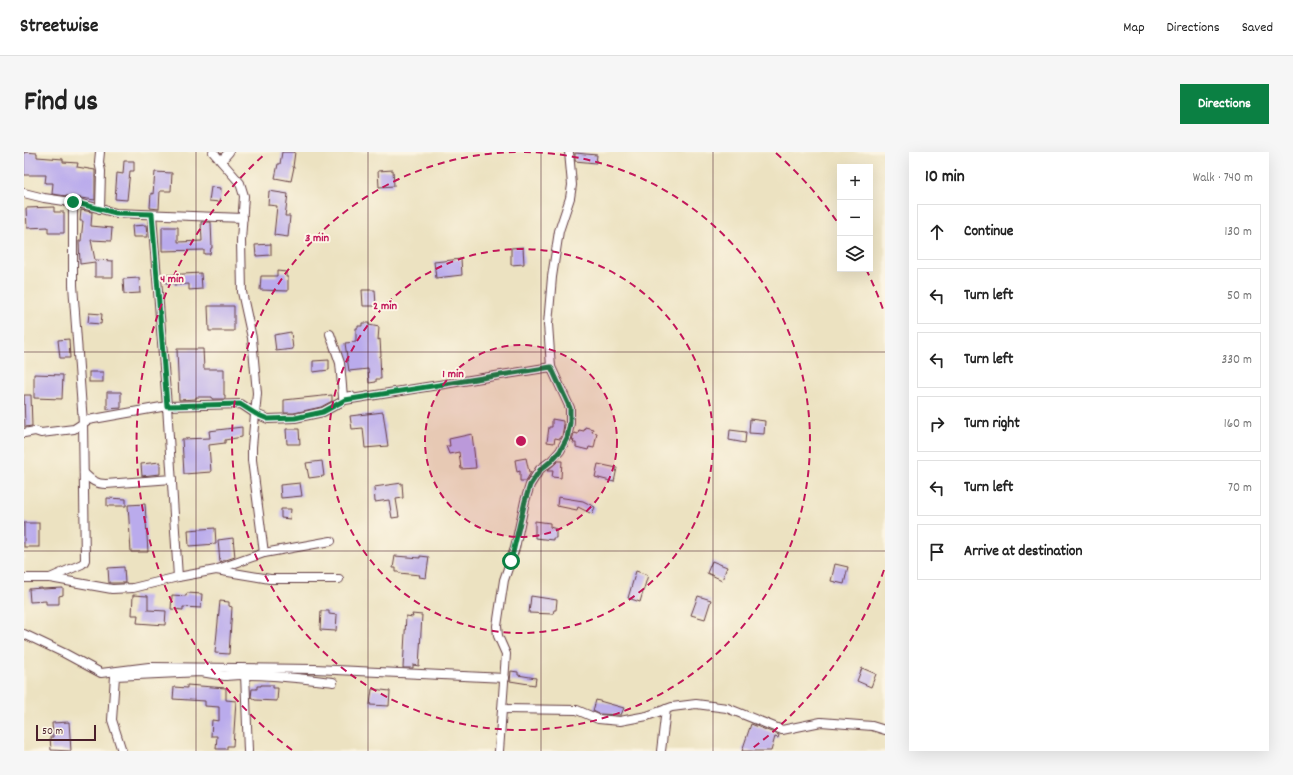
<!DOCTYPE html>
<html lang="en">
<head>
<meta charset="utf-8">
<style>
	body { margin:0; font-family:Dekko,sans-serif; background:#f6f6f6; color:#222 }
	.controls { position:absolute; right:12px; top:12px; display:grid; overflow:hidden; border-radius:0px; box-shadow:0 4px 16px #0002 }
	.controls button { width:36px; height:36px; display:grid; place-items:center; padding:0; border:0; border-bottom:1px solid #e0e0e0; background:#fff; color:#222; font:20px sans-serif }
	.scale { position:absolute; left:12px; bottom:10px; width:60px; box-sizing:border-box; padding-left:4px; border:2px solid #4a1f2b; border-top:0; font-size:11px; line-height:14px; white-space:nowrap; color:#4a1f2b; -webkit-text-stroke:3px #fcf5e5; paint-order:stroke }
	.stop { position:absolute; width:12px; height:12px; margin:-9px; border:3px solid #0b8043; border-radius:50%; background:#fff }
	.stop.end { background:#0b8043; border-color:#fff; box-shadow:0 1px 4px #0008 }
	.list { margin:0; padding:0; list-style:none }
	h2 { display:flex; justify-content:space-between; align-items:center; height:52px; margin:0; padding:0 16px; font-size:17px }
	h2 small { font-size:13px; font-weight:400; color:#767676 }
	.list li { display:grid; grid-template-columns:26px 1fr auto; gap:12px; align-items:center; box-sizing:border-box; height:56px; margin:0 8px 8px; padding:0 8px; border:1px solid #e0e0e0; border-radius:0px }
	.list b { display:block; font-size:15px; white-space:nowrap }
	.list em { font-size:13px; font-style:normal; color:#767676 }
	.icon { flex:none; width:22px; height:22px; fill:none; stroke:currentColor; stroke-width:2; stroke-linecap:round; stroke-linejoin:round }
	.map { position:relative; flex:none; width:861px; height:599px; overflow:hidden; border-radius:0px }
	header { display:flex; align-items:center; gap:24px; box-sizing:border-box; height:56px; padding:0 20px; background:#fff; border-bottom:1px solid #e0e0e0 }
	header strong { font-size:19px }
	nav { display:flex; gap:22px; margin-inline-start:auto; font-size:14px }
	.intro { display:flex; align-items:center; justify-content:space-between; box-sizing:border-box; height:96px; padding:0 24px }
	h1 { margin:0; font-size:28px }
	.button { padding:10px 18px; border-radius:0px; background:#0b8043; color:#fff; font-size:14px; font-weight:700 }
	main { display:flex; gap:24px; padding:0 24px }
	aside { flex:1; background:#fff; border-radius:0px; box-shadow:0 4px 16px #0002 }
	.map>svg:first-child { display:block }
	.building { fill:#baabec }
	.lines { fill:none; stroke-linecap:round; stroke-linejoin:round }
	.minor-casing { stroke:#623c42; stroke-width:10 }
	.minor { stroke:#fff; stroke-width:8 }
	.route { stroke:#0b8043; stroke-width:5 }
	.grid { fill:none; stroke:#4a1f2b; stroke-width:1; stroke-opacity:0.55 }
	.ring { fill:none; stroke:#c2185b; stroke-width:2; stroke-dasharray:7 5 }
	.centre { fill:#c2185b; stroke:#fcf5e5; stroke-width:2 }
	.ring-label { font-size:12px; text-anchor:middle; font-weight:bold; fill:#c2185b; stroke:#fcf5e5; stroke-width:4; stroke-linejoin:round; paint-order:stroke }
</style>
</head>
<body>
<header>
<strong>Streetwise</strong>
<nav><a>Map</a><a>Directions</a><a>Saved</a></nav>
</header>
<div class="intro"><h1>Find us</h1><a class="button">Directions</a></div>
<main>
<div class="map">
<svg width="861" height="599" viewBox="0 0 861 599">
	<rect width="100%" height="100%" fill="#fcf5e5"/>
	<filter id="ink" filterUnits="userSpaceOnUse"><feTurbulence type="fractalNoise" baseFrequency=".025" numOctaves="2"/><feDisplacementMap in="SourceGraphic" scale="8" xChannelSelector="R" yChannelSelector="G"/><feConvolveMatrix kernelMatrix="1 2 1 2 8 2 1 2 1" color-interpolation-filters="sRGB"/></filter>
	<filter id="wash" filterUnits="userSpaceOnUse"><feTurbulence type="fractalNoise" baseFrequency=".012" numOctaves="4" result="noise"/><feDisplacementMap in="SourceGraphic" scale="16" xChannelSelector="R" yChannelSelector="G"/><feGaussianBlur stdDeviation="0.9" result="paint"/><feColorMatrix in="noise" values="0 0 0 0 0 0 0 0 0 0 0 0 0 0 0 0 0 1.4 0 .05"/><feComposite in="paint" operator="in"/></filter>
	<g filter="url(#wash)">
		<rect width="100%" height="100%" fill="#ece2c1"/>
		<g id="blocks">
			<g class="building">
				<path d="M0,0L13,1V5L39,7V10L54,11L53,15L71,18V48L28,42L29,31H21L22,23H0Z"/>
				<path d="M258,0H271L269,15H270L267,29L251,26L254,12H256Z"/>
				<path d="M551,1L573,3L572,11L551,9Z"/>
				<path d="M100,9H110V19H106L103,48L91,47L93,21L99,22Z"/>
				<path d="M369,18L370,34L355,35L354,19Z"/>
				<path d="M131,20L148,21L147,39H136L135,57L126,56L127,41L129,42Z"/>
				<path d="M187,35L197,36L196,50L185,49Z"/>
				<path d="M245,39L264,42L261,64H266L264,85L250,83L253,54L244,53Z"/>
				<path d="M30,55V60H40V81H24V75L3,76L2,56Z"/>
				<path d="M57,58L68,60L67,74L88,76L87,89L67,88L71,108L89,109V125H71V110L56,112L55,89H57L59,69H56Z"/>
				<path d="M177,70H187L188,96H187L186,102H180V98L138,99V75H154V90L178,89Z"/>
				<path d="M122,73L123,85H109L108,74Z"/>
				<path d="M247,92V103L232,104L231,93Z"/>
				<path d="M499,95L500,112L487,113V96Z"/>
				<path d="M437,107L438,123L412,126L410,110Z"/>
				<path d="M253,119L262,120V125H264V139L236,138L237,124H253Z"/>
				<path d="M177,121L178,137L165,138V132L150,133L149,130L142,131V123Z"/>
				<path d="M115,126L116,141L100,142L99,127Z"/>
				<path d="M338,138H351L352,154H339Z"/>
				<path d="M184,154H210V179H185Z"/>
				<path d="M65,161L78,162L77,172L64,171Z"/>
				<path d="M338,171H345V173L355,175L354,188L356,187L357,204H356L357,227H352V230L345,231L344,217L325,219L321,191L332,190V176H334V174H338Z"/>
				<path d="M267,180L269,197L252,199L250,183Z"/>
				<path d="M45,187L46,206H36L34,188Z"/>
				<path d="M153,197H179L180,217H200V243H201V247H188V245H172V247L155,248Z"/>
				<path d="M305,208V218L289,220V209Z"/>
				<rect x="65" y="220" width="14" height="10"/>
				<path d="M10,222L39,223L38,247L10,246Z"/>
				<path d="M83,240H97V256L83,257Z"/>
				<path d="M0,243H7L8,274L1,275Z"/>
				<path d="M308,243V249L297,255L270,261H260V248Z"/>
				<path d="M359,260L364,294L341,296L339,276L328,277L326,264Z"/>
				<path d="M528,267L539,269V273H540L538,284L536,287L531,286L530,291L523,290L525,275H528Z"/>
				<path d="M726,267L741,269L740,282L725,281Z"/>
				<path d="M218,275V285L201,288V291L185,293L187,320L160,322L158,287L186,286L185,279Z"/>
				<path d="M561,275L569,277L568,280L573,281L570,296L565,295L564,298L552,295V291H549L550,288H548L550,281L554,282L555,278L560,279Z"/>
				<path d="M262,277H275L276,292H263Z"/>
				<path d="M706,278L722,280L721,291L705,288Z"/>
				<path d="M448,282L452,316L437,317L435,300L425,302L422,294H426L425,287Z"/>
				<path d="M502,306L505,320H507L502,329H496V319L493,320L491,308Z"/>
				<path d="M298,309L300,324L285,326L282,311Z"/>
				<path d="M534,309H538L537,326L528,325L529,319H523Z"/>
				<path d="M136,310V322L118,324L117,312Z"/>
				<path d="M574,312L593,316L590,330L571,325Z"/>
				<path d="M276,331L278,344L257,346L256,333Z"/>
				<path d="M378,331L379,346L372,347L375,365L368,366L365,348L351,350L350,335Z"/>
				<path d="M534,345L559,349L571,355L568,362L554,355L553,358L533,354Z"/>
				<path d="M83,346L102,347V354H83Z"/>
				<path d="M121,352L124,400H107L104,353Z"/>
				<path d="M257,357H267L266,367L257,366Z"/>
				<path d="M511,369L526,371V375L532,377V386H529V388L511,386Z"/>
				<rect x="0" y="371" width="15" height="24"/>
				<path d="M191,376L192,392L165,394L164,378Z"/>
				<path d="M209,386L211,405L196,410L194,388Z"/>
				<path d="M371,404L396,406V404L405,405L402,426L395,425L396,423L375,421V420H372V416H369Z"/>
				<path d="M688,409L703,415L698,428L683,421Z"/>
				<path d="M811,412L824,415L820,432L807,429Z"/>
				<path d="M100,415L101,431H85L84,416Z"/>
				<path d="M612,419L624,423L616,450L604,446Z"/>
				<path d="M18,436V437L39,436V443L35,444V452H22V449L6,450L5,437Z"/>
				<path d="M163,441L178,442L177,456L159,455V458L147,457L148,443L162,444Z"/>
				<path d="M109,443L124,444V458L142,459L141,473L113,471L114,463H108Z"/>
				<path d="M507,444L533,448L532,458H530L529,462L505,461Z"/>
				<path d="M674,444L687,448L681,467L667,463Z"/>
				<path d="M196,449L205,450V454L208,455L205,502L191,501Z"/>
				<path d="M297,459H305V462L313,463L312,479L296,478Z"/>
				<path d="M388,462L398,463L395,514L389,513V516H379L382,464L389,465Z"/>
				<path d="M838,516L852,522L847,535L833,529Z"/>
				<path d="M487,519L494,520V523L512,526L511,533L486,529Z"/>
				<path d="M163,533L202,536V548L212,549L209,594H203V597H192L193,584H187L188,568L195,569V555L181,554V549L149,547L150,535L163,536Z"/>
				<path d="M237,533H249V536H254L253,549L231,548L227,545L228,537H233V534H237Z"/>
				<path d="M348,537L366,539L365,554L346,553Z"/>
				<path d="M572,548L600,556L597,563L575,562L569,559Z"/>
				<path d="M45,570L47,599L27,598L26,585H29L28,571Z"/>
				<path d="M727,572L755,583L754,586L751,585L747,599H718Z"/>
			</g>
		</g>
	</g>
	<g filter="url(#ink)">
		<use href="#blocks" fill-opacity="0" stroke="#623c42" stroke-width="1"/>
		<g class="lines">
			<defs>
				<g id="minor">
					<path d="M76,0L75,10L77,19L76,57"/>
					<path d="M189,0L216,31L220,44L217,89L218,140L228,186L233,241L228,295V308L240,401"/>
					<path d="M197,9L205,0"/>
					<path d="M0,41L20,46L54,51L92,61L219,66"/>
					<path d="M128,63L143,254L154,425"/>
					<path d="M306,182L316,211L319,245L327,244"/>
					<path d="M0,281L11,279L17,281L50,277L64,268L143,254L217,252L232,262L244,267L271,266L299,260L321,248L527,215"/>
					<path d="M60,321C67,328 72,332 82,332L148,327"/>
					<path d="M194,417L240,401L307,389"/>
					<path d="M0,426H26L88,437L109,436L154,425L192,418L246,427H315"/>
					<path d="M26,426L58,412L60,410L61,408L59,271L49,133V50"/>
					<path d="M0,482L40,501L77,521L125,515L291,517L481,526"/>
					<path d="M215,516V521L201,524C237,521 273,526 309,530"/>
					<path d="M221,522L224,599"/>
					<path d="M478,557L553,558L574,567L596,569L623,564L648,555L672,552L703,556L758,578L797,570L848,574L861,578"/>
					<path d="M98,599L88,568L91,524L177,520L201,524"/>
					<path d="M475,599L482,502L474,484L473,474L480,428L491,396L501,349L506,333L516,317L527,309L536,299L543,286L546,271V256L527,215L524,172L528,125L535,79L546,46L548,33L545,0"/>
					<path d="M637,599L642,557"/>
				</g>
			</defs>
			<use href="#minor" class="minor-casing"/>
			<use href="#minor" class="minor"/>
		</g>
	</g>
	<g class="lines" filter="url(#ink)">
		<path class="route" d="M49,50L92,61L128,62L143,254L216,252L232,262L244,267L271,266L299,260L321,248L527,215L546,256V271L543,286L536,299L527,309L516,318L506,333L501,349L487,409"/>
	</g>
	<path class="grid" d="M172,0V599M344,0V599M517,0V599M689,0V599M0,200H861M0,399H861"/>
	<circle cx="497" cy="289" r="96" fill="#c2185b" fill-opacity=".12"/>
	<g class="ring">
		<circle cx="497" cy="289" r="96"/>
		<circle cx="497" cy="289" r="192"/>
		<path d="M500 0A289 289 0 1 1 494 0"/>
		<path d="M860 418A385 385 0 0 1 726 598M268 598A385 385 0 0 1 242 1M752 1A385 385 0 0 1 814 71M842 117A385 385 0 0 1 860 160"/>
	</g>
	<circle cx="497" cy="289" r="6" class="centre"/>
	<g class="ring-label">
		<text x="293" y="89">3 min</text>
		<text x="148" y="130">4 min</text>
		<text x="361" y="157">2 min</text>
		<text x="429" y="225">1 min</text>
	</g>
</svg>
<div class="controls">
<button>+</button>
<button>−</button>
<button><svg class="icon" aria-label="layers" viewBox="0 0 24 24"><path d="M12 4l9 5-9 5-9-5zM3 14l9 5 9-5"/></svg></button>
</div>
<div class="scale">50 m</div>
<div class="stop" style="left:487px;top:409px"></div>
<div class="stop end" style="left:49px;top:50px"></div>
</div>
<aside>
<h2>10 min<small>Walk · 740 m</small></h2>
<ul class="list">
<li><svg class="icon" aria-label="ahead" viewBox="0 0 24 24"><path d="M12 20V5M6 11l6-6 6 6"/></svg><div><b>Continue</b></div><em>130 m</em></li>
<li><svg class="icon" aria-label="left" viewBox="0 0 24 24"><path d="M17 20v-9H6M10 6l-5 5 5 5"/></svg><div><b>Turn left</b></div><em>50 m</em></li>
<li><svg class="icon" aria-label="left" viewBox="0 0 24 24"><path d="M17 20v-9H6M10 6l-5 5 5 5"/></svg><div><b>Turn left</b></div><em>330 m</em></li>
<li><svg class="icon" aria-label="right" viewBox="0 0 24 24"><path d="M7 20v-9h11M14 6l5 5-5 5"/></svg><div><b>Turn right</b></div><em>160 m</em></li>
<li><svg class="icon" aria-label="left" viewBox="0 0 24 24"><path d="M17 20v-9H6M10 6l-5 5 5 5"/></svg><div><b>Turn left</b></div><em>70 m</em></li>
<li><svg class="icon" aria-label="arrive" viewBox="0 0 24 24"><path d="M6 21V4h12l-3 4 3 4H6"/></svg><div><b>Arrive at destination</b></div></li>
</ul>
</aside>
</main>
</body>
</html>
